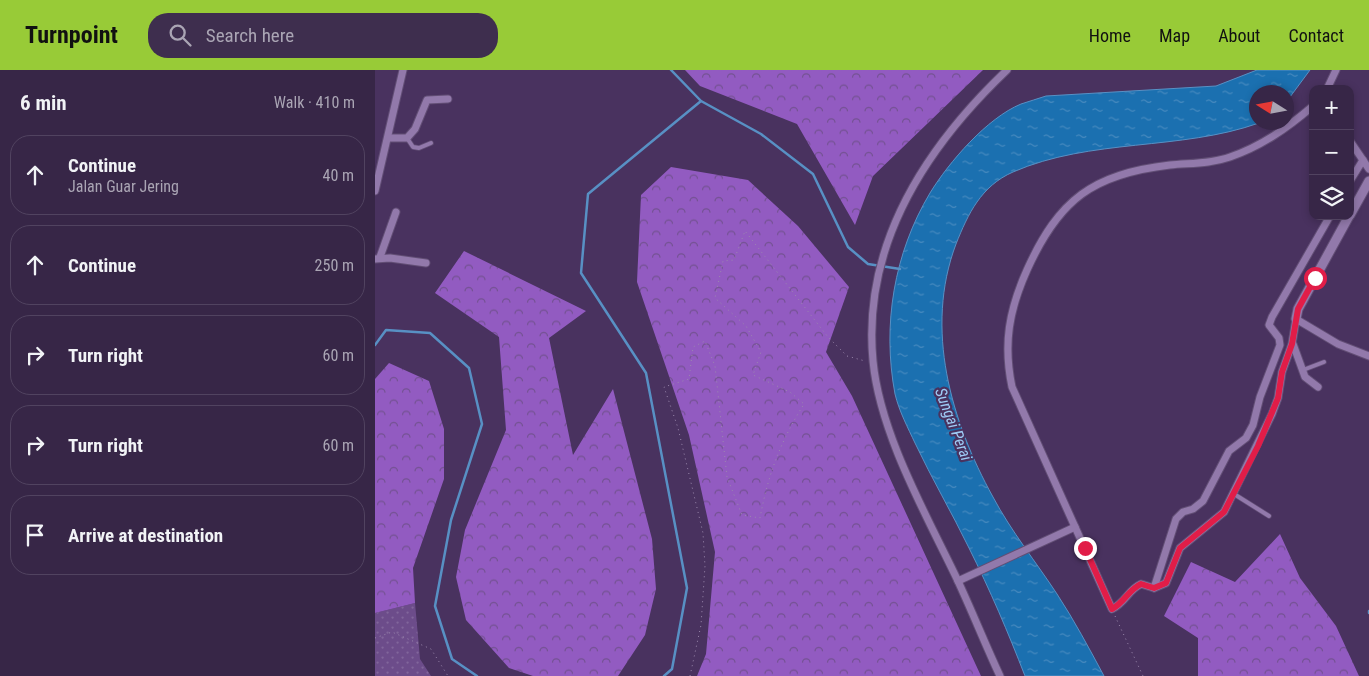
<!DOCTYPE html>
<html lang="en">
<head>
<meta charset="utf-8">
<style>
	body { margin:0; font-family:"Roboto Condensed",sans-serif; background:#3e2e4e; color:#f1f3f6 }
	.controls { position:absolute; right:15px; top:15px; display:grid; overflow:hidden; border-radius:10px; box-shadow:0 2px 8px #0003 }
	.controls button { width:45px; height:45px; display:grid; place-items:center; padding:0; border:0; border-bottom:1px solid #514360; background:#372647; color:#f1f3f6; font:25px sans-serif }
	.compass { position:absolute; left:874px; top:15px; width:45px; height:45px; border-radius:50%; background:#372647; box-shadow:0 2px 8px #0003; rotate:281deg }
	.stop { position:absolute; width:15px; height:15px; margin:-11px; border:4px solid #e11d48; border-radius:50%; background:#fff }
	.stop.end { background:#e11d48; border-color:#fff; box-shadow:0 1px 5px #0008 }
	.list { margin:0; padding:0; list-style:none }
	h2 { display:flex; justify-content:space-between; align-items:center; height:65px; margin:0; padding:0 20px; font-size:21px }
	h2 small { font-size:16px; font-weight:400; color:#aaa5b4 }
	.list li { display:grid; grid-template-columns:32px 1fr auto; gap:15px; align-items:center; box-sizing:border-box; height:80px; margin:0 10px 10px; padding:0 10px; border:1px solid #514360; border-radius:20px }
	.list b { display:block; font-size:19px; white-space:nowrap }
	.list p { margin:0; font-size:16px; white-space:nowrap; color:#aaa5b4 }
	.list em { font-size:16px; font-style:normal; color:#aaa5b4 }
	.icon { flex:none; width:28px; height:28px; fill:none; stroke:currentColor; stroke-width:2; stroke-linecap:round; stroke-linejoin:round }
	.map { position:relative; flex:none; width:994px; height:606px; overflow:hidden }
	header { display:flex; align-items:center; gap:30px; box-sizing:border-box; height:70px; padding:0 25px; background:#98cb37; color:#111 }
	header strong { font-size:24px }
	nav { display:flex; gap:28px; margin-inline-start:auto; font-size:18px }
	.search { width:350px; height:45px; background:#3e2e4e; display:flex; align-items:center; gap:12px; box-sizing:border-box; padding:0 18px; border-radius:20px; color:#aaa5b4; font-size:19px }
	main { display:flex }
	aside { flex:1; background:#372647 }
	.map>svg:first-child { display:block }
	.grass { fill:url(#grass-dots) }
	.forest { fill:url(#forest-crowns) }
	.water { fill:url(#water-ripples); stroke:#5890c4 }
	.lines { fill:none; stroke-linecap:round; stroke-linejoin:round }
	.stream { stroke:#5890c4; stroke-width:2.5 }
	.service-casing { stroke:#624e75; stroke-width:5.5 }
	.minor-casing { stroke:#624e75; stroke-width:9 }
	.tertiary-casing { stroke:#624e75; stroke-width:11 }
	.path { stroke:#9c8aae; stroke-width:1; stroke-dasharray:1 4; stroke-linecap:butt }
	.service { stroke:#9279ab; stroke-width:4 }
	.minor { stroke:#9279ab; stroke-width:7 }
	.tertiary { stroke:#9279ab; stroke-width:9 }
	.route { stroke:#e11d48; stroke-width:6 }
	.labels { text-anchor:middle; stroke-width:4.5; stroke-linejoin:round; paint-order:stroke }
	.water-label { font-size:16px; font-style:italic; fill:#9ecbf5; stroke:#49325f }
</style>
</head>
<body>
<header>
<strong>Turnpoint</strong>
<div class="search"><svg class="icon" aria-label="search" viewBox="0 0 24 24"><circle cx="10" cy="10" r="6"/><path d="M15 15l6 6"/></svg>Search here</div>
<nav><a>Home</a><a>Map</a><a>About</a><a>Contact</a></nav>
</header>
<main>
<aside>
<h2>6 min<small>Walk · 410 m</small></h2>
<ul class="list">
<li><svg class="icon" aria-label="ahead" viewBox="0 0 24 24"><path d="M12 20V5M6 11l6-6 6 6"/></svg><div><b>Continue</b><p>Jalan Guar Jering</p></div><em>40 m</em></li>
<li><svg class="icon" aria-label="ahead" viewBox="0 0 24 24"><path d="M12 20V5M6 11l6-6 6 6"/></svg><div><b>Continue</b></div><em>250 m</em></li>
<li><svg class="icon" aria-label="right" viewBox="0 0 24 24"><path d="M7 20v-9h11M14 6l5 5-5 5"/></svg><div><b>Turn right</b></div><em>60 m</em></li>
<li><svg class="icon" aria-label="right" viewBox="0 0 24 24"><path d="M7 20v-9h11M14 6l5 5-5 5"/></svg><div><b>Turn right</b></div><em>60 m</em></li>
<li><svg class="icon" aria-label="arrive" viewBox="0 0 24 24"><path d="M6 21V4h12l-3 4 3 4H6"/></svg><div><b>Arrive at destination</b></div></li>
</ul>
</aside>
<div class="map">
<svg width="994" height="606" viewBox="0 0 994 606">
	<defs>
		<pattern id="grass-dots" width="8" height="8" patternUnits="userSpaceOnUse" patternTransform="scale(1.25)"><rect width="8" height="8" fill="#6c4c8a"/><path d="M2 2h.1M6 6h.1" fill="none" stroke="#81659b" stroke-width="1.8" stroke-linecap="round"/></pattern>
		<pattern id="forest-crowns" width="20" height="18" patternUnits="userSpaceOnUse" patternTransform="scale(1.25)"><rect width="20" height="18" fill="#925bc1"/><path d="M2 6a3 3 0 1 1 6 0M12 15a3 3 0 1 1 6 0" fill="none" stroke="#735191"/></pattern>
		<pattern id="water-ripples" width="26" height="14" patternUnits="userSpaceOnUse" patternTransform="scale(1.25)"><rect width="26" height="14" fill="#1b70b0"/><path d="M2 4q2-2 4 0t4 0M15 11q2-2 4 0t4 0" fill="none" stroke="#478abf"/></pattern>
	</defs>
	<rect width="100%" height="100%" fill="#49325f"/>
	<path class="grass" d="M40,533L45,589L56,606H0V543Z"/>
	<g class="forest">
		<path d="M310,0H608L498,106L480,155L422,54L325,16Z"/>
		<path d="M296,97L373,110L423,156L474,217L451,282L477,326L606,606H322L331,584L340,482L314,365L262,212L266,125Z"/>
		<path d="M89,181L211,241L174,268L198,385L238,319L277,469L281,519L270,565L243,606H158L134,598L91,550L81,507L90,460L131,360L124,267L60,223Z"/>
		<path d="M14,293L54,311L69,359V409L38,498L40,533L0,543V309Z"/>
		<path d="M905,464L925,508L961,556L984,606H823V568L789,546L816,492L860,512Z"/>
	</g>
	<path class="water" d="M882,0H935L912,31V22H882V52L884,53C805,81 716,68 638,102C606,116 593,144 581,174C549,259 576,351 618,427C636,461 661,492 682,524C699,550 714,578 729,606H650C633,562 615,520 594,478C577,443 557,409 540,373C533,358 524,341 520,324C507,255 519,183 555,123C574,92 612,48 646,34C654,31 663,29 671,26L841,16Z"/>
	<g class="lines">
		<g class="stream">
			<path d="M326,31L386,64L438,104L473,177L493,194L525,199"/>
			<path d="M0,275L11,260L55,263L94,298L107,354L76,450L60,536L77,589L102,606"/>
			<path d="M994,541V543"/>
			<path d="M289,606L297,599L312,518L271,303L206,203L213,124L326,31L296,0"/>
		</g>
		<defs>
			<g id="service">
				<path d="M32,68L38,77L44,78L56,73"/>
				<path d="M928,300L949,292"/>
				<path d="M859,424L894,446"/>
			</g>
			<g id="minor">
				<path d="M952,19L961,0"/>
				<path d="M938,36C912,58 887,76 855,87C835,94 815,93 795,95C718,104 684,129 652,200C634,240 628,274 637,317L737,539C751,532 753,520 766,514L779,518L791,513L805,478L849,442L897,344L903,328L907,302L917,274L921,249L963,274L994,286"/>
				<path d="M13,68H32L40,59L52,30L73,29"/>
				<path d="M975,71L994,99"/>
				<path d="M975,111L988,90"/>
				<path d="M0,121L28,0"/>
				<path d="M5,187L21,142"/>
				<path d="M0,189L15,188L51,193"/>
				<path d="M918,274L930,307L943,317"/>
				<path d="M583,511L700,457"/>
				<path d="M779,518L801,449L808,442L818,439L828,431L854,381L871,368L878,355L885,327L905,275L904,268L894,255L897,247L955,146"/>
				<path d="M625,606C610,574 597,541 582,509C551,444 505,364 498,291C487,175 551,77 632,0"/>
			</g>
			<g id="tertiary">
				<path d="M975,145L994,111"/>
				<path d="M921,249L923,239L974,146"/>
			</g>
		</defs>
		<use href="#service" class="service-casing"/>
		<use href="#minor" class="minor-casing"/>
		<use href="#tertiary" class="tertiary-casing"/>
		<g class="path">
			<path d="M740,546L768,606"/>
			<path d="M0,568L17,562L56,579L73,606"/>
			<path d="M315,606L326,555L330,496L328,463L303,358L289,317L314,309L318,277L330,271L340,296L352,407L367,445L385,448C393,405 405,372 429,334L415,322L378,305L386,282L371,256L340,228L348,191L359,190L370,161L453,267L472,286L490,291"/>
		</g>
		<use href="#service" class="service"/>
		<use href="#minor" class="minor"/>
		<use href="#tertiary" class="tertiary"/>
	</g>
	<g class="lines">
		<path class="route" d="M710,478L737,539C750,532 753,520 766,514L779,518L791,513L805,478L849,442L883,376L903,328L907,302L917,274L923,239L940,208"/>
	</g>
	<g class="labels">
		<g class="water-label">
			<text transform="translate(579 354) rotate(69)" y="6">Sungai Perai</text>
		</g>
	</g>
</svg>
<div class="controls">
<button>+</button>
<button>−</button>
<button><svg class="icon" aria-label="layers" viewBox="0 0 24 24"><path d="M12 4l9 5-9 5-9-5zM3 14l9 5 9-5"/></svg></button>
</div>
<svg class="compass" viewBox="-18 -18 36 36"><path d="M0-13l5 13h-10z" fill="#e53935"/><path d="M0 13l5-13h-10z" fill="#aaa5b4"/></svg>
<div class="stop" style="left:940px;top:208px"></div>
<div class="stop end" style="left:710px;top:478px"></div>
</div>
</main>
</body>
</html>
